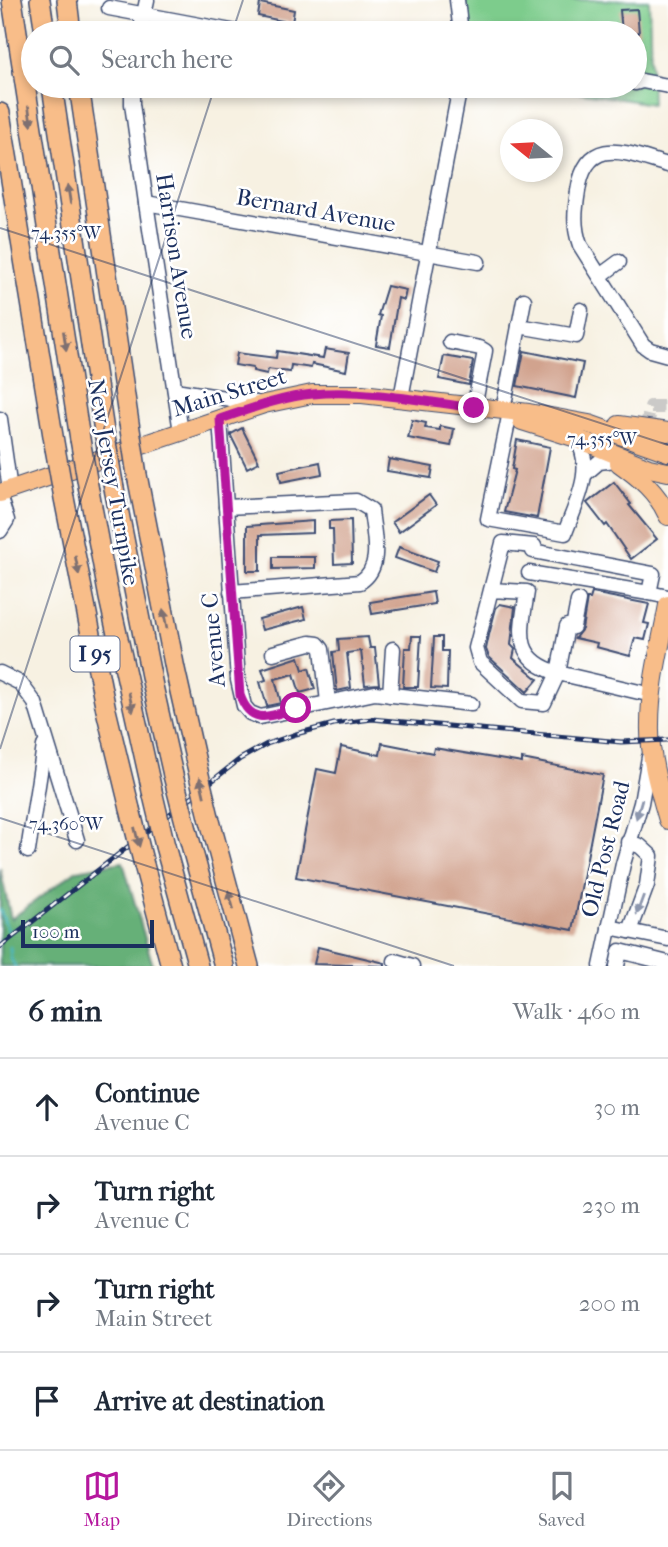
<!DOCTYPE html>
<html lang="en">
<head>
<meta charset="utf-8">
<style>
	body { margin:0; font-family:"IM FELL French Canon",serif; background:#f2f2f3; color:#1f2937 }
	.compass { position:absolute; left:500px; top:119px; width:63px; height:63px; border-radius:50%; background:#fff; box-shadow:0 4px 10px #0003; rotate:288deg }
	.scale { position:absolute; left:21px; bottom:18px; width:133px; box-sizing:border-box; padding-left:7px; border:4px solid #1b2f5e; border-top:0; font-size:19px; line-height:24px; white-space:nowrap; color:#1b2f5e; -webkit-text-stroke:5px #fff; paint-order:stroke }
	.stop { position:absolute; width:21px; height:21px; margin:-16px; border:5px solid #b5179e; border-radius:50%; background:#fff }
	.stop.end { background:#b5179e; border-color:#fff; box-shadow:0 2px 7px #0008 }
	.list { margin:0; padding:0; list-style:none }
	h2 { display:flex; justify-content:space-between; align-items:center; height:91px; margin:0; padding:0 28px; font-size:30px }
	h2 small { font-size:23px; font-weight:400; color:#747a83 }
	.list li { display:grid; grid-template-columns:46px 1fr auto; gap:21px; align-items:center; box-sizing:border-box; height:98px; padding:0 28px; border-top:2px solid #e0e1e3 }
	.list b { display:block; font-size:26px; white-space:nowrap }
	.list p { margin:0; font-size:23px; white-space:nowrap; color:#747a83 }
	.list em { font-size:23px; font-style:normal; color:#747a83 }
	.icon { flex:none; width:38px; height:38px; fill:none; stroke:currentColor; stroke-width:2; stroke-linecap:round; stroke-linejoin:round }
	.map { position:relative; flex:none; width:668px; height:966px; overflow:hidden }
	.search { position:absolute; background:#fff; box-shadow:0 4px 10px #0003; left:21px; right:21px; top:21px; height:77px; display:flex; align-items:center; gap:18px; box-sizing:border-box; padding:0 24px; border-radius:38px; color:#747a83; font-size:26px }
	.sheet { height:483px; background:#fff }
	nav { display:flex; justify-content:space-around; align-items:center; box-sizing:border-box; height:98px; border-top:2px solid #e0e1e3; background:#fff; font-size:19px; color:#747a83 }
	nav a { display:grid; justify-items:center; gap:4px }
	nav .on { color:#b5179e }
	.map>svg:first-child { display:block }
	.green { fill:#7dcc8c; stroke:#4c7e75; stroke-width:2 }
	.forest { fill:#66b078; stroke:#40706b; stroke-width:2 }
	.lines { fill:none; stroke-linecap:round; stroke-linejoin:round }
	.stream { stroke:#48b7c2; stroke-width:2.5 }
	.building { fill:#d1a38e }
	.minor-tunnel { stroke:#cbcac8; stroke-width:14; stroke-dasharray:14 7; stroke-linecap:butt }
	.minor-casing { stroke:#3c4c72; stroke-width:17 }
	.major-casing { stroke:#3c4c72; stroke-width:20 }
	.highway-casing { stroke:#3c4c72; stroke-width:22 }
	.minor { stroke:#fff; stroke-width:14 }
	.major { stroke:#f8bd89; stroke-width:18 }
	.highway { stroke:#f8bd89; stroke-width:19 }
	.rail-casing { stroke:#1b2f5e; stroke-width:5 }
	.rail { stroke:#fff; stroke-width:2.5; stroke-dasharray:8; stroke-linecap:butt }
	.highway-bridge-casing { stroke:#3c4c72; stroke-width:22; stroke-linecap:butt }
	.highway-bridge { stroke:#f8bd89; stroke-width:19 }
	.oneway { fill:#7e6f71 }
	.oneway2 { fill:#8d97ae }
	.route { stroke:#b5179e; stroke-width:9 }
	.ticks { fill:none; stroke:#1b2f5e; stroke-width:2; stroke-opacity:0.45 }
	.labels { text-anchor:middle; stroke-width:5; stroke-linejoin:round; paint-order:stroke }
	.shield { fill:#fff; stroke:#5f6d8e; stroke-width:2 }
	.shield-label { font-size:21px; font-weight:bold; fill:#1b2f5e }
	.street-label { font-size:23px; fill:#1b2f5e; stroke:#fff }
	.ticks-label { font-size:18px; text-anchor:middle; fill:#1b2f5e; stroke:#fff; stroke-width:5; stroke-linejoin:round; paint-order:stroke }
</style>
</head>
<body>
<div class="map">
<svg width="668" height="966" viewBox="0 0 668 966">
	<rect width="100%" height="100%" fill="#fff"/>
	<filter id="ink" filterUnits="userSpaceOnUse"><feTurbulence type="fractalNoise" baseFrequency=".0143" numOctaves="2"/><feDisplacementMap in="SourceGraphic" scale="14" xChannelSelector="R" yChannelSelector="G"/><feConvolveMatrix kernelMatrix="1 2 1 2 8 2 1 2 1" color-interpolation-filters="sRGB"/></filter>
	<filter id="wash" filterUnits="userSpaceOnUse"><feTurbulence type="fractalNoise" baseFrequency=".00686" numOctaves="4" result="noise"/><feDisplacementMap in="SourceGraphic" scale="28" xChannelSelector="R" yChannelSelector="G"/><feGaussianBlur stdDeviation="1.57" result="paint"/><feColorMatrix in="noise" values="0 0 0 0 0 0 0 0 0 0 0 0 0 0 0 0 0 1.4 0 .05"/><feComposite in="paint" operator="in"/></filter>
	<g filter="url(#wash)">
		<rect width="100%" height="100%" fill="#f7f1e2"/>
		<path class="green" d="M465,0H649L652,104L541,86H635V33H468Z"/>
		<path class="forest" d="M123,862L153,966H0V868L11,919L77,870Z"/>
		<g class="lines">
			<g class="stream">
				<path d="M0,910L9,933"/>
				<path d="M10,947L11,959L15,966"/>
			</g>
		</g>
		<g id="blocks">
			<g class="building">
				<path d="M260,3L294,10L292,23L258,16Z"/>
				<path d="M637,9L639,33H622L620,10Z"/>
				<path d="M387,286L406,290L404,300L398,298L390,347L376,345L381,316L378,315Z"/>
				<path d="M325,349L349,353L346,371L312,364L311,368L291,365L290,372L268,369L267,374L253,371V368L235,365L237,353L276,358L277,351L323,358Z"/>
				<path d="M524,351L583,363L576,398L517,386Z"/>
				<path d="M444,356L473,361L469,385L439,379Z"/>
				<path d="M412,420L426,423L425,428L440,430V426L454,429L451,446L408,438Z"/>
				<path d="M242,428L259,462L247,468L231,436V434Z"/>
				<path d="M517,440L550,447L537,518L504,512L515,470L512,469Z"/>
				<path d="M389,459L433,467L431,478L387,471Z"/>
				<path d="M320,462L322,474L281,482L279,471Z"/>
				<path d="M614,482L631,504L629,505L657,539L631,559L607,524L605,526L587,503Z"/>
				<path d="M429,495L436,505L399,532L392,522Z"/>
				<path d="M351,520L352,563L334,564L333,529H329V521Z"/>
				<path d="M313,521V533L260,535V571H247V526Z"/>
				<path d="M399,547L438,561L434,572L395,558Z"/>
				<path d="M273,557H315V568L273,569Z"/>
				<path d="M433,592L435,604L372,614L370,602Z"/>
				<path d="M592,593L649,604L644,623L649,624L645,640L635,638L630,656L596,647L597,643L575,638L582,629L587,599H590Z"/>
				<path d="M500,604L515,607L511,645L515,649L513,658L538,679L527,692L489,657L486,649L489,635L496,608Z"/>
				<path d="M303,607L306,619L262,630L259,619Z"/>
				<path d="M412,636H421L418,687H403L405,648H411Z"/>
				<path d="M368,637L370,648H375L379,684L365,685L361,651L347,653L351,688L337,691L333,652L339,651L338,639Z"/>
				<path d="M434,637H442V651H448L447,689L431,688Z"/>
				<path d="M299,657L303,670L309,668L315,689L300,693L294,674L275,679L281,703L267,706L260,682L266,680L262,669Z"/>
				<path d="M382,743L433,753L434,748L522,763V759L603,775L573,930L296,877L317,769L336,773L341,747L380,755Z"/>
				<path d="M318,947L385,963V966L314,964Z"/>
			</g>
		</g>
	</g>
	<g filter="url(#ink)">
		<use href="#blocks" fill-opacity="0" stroke="#3c4c72" stroke-width="2"/>
		<g class="lines">
			<path class="minor-tunnel" d="M646,429L651,407H668"/>
			<defs>
				<g id="minor">
					<path d="M457,0L461,33"/>
					<path d="M109,8L242,33"/>
					<path d="M140,33L147,0"/>
					<path d="M635,83L642,81L668,86"/>
					<path d="M132,86V104L146,203L181,432"/>
					<path d="M619,86H620"/>
					<path d="M668,165C628,154 587,132 578,191C575,210 573,226 580,245L643,345L650,350L668,355"/>
					<path d="M146,203L478,262"/>
					<path d="M600,276L619,262"/>
					<path d="M519,326L576,336L581,310"/>
					<path d="M450,342L480,348L485,351L474,408"/>
					<path d="M175,390L262,404"/>
					<path d="M401,398L460,86"/>
					<path d="M503,410L524,300"/>
					<path d="M509,417L488,519L565,533C576,503 596,468 576,438"/>
					<path d="M0,419L10,490"/>
					<path d="M220,419L238,680L244,706L250,713L260,717L375,693L471,704"/>
					<path d="M585,474L599,462L615,460"/>
					<path d="M0,498L7,520L0,531"/>
					<path d="M226,507L356,501L371,510C373,534 384,567 360,582L231,592"/>
					<path d="M533,551L653,574L649,593L668,597"/>
					<path d="M529,573L649,593"/>
					<path d="M491,590L527,592C521,631 512,659 558,673L544,703L522,701L480,662L476,648L503,543L534,546"/>
					<path d="M578,601L573,627L567,626L558,673L652,695"/>
					<path d="M273,653L310,643L318,644L322,649L328,702"/>
					<path d="M0,673L20,683L35,703L77,840"/>
					<path d="M390,695L393,649"/>
					<path d="M628,842L640,846L651,856L647,885L630,931"/>
					<path d="M28,851L44,746"/>
					<path d="M609,927L668,939"/>
					<path d="M395,961L412,966"/>
					<path d="M601,966L623,864L641,803L649,757"/>
					<path d="M617,966L620,951L668,963"/>
				</g>
				<g id="major">
					<path d="M522,421L576,438L649,468L668,472"/>
					<path d="M619,425L668,432"/>
					<path d="M619,463C640,478 657,492 668,516"/>
					<path d="M0,493L264,404L312,394H362L529,413L589,424L668,452"/>
					<path d="M668,605C661,644 650,684 650,724C649,755 659,789 668,820"/>
				</g>
				<g id="highway">
					<path d="M12,0L80,439"/>
					<path d="M40,0L45,33"/>
					<path d="M67,0L71,33"/>
					<path d="M52,86L104,431"/>
					<path d="M79,86L129,423"/>
					<path d="M0,113L55,448"/>
					<path d="M137,475L175,669L195,758"/>
					<path d="M113,483L153,686L173,775"/>
					<path d="M89,491L109,598L152,791"/>
					<path d="M64,498L106,710L130,809"/>
					<path d="M209,817L249,966"/>
					<path d="M187,830L224,966"/>
					<path d="M165,846L198,966"/>
					<path d="M144,865L171,966"/>
				</g>
			</defs>
			<use href="#minor" class="minor-casing"/>
			<use href="#major" class="major-casing"/>
			<use href="#highway" class="highway-casing"/>
			<use href="#minor" class="minor"/>
			<use href="#major" class="major"/>
			<use href="#highway" class="highway"/>
			<defs>
				<path id="rail" d="M0,947L240,759L267,744L296,734L334,724L372,719L621,742L668,740"/>
			</defs>
			<use href="#rail" class="rail-casing"/>
			<use href="#rail" class="rail"/>
			<defs>
				<g id="highway-bridge">
					<path d="M129,423L137,475"/>
					<path d="M104,431L113,483"/>
					<path d="M80,439L89,491"/>
					<path d="M55,448L64,498"/>
					<path d="M195,758L209,817"/>
					<path d="M173,775L187,830"/>
					<path d="M152,791L165,846"/>
					<path d="M130,809L144,865"/>
				</g>
			</defs>
			<use href="#highway-bridge" class="highway-bridge-casing"/>
			<use href="#highway-bridge" class="highway-bridge"/>
		</g>
		<defs><path id="oneway-solid" d="M-6-.8H1V-3.2L6.5 0L1 3.2V.8H-6Z" transform="scale(1.75)"/></defs>
		<g class="oneway">
			<use href="#oneway-solid" transform="translate(30 116) rotate(81)"/>
			<use href="#oneway-solid" transform="translate(69 194) rotate(-99)"/>
			<use href="#oneway-solid" transform="translate(65 341) rotate(81)"/>
			<use href="#oneway-solid" transform="translate(77 565) rotate(79)"/>
			<use href="#oneway-solid" transform="translate(165 619) rotate(-101)"/>
			<use href="#oneway-solid" transform="translate(131 702) rotate(77)"/>
			<use href="#oneway-solid" transform="translate(202 787) rotate(-103)"/>
			<use href="#oneway-solid" transform="translate(137 837) rotate(76)"/>
			<use href="#oneway-solid" transform="translate(231 900) rotate(-105)"/>
		</g>
		<g class="oneway2">
			<use href="#oneway-solid" transform="translate(639 809) rotate(106)"/>
			<use href="#oneway-solid" transform="translate(640 905) rotate(110)"/>
		</g>
	</g>
	<g class="lines" filter="url(#ink)">
		<path class="route" d="M296,708C271,716 251,727 240,695L220,419C250,409 281,397 313,394C366,389 422,401 474,408"/>
	</g>
	<path class="ticks" d="M232,33L243,0M0,228L668,445M0,749L215,86M0,818L454,966"/>
	<g class="labels">
		<rect class="shield" x="70.5" y="636.5" width="49" height="35" rx="5"/>
		<g class="shield-label">
			<text x="95" y="661">I 95</text>
		</g>
		<g class="street-label">
			<text transform="translate(316 210) rotate(10)" y="8">Bernard Avenue</text>
			<text transform="translate(177 256) rotate(81)" y="8">Harrison Avenue</text>
			<text transform="translate(229 392) rotate(-17)" y="8">Main Street</text>
			<text transform="translate(114 482) rotate(80)" y="8">New Jersey Turnpike</text>
			<text transform="translate(213 640) rotate(-95)" y="8">Avenue C</text>
			<text transform="translate(605 849) rotate(-76)" y="8">Old Post Road</text>
		</g>
	</g>
	<g class="ticks-label">
		<text x="66" y="239">74.355°W</text>
		<text x="602" y="445">74.355°W</text>
		<text x="66" y="830">74.360°W</text>
	</g>
</svg>
<svg class="compass" viewBox="-18 -18 36 36"><path d="M0-13l5 13h-10z" fill="#e53935"/><path d="M0 13l5-13h-10z" fill="#747a83"/></svg>
<div class="scale">100 m</div>
<div class="stop" style="left:296px;top:708px"></div>
<div class="stop end" style="left:474px;top:408px"></div>
<div class="search"><svg class="icon" aria-label="search" viewBox="0 0 24 24"><circle cx="10" cy="10" r="6"/><path d="M15 15l6 6"/></svg>Search here</div>
</div>
<section class="sheet">
<h2>6 min<small>Walk · 460 m</small></h2>
<ul class="list">
<li><svg class="icon" aria-label="ahead" viewBox="0 0 24 24"><path d="M12 20V5M6 11l6-6 6 6"/></svg><div><b>Continue</b><p>Avenue C</p></div><em>30 m</em></li>
<li><svg class="icon" aria-label="right" viewBox="0 0 24 24"><path d="M7 20v-9h11M14 6l5 5-5 5"/></svg><div><b>Turn right</b><p>Avenue C</p></div><em>230 m</em></li>
<li><svg class="icon" aria-label="right" viewBox="0 0 24 24"><path d="M7 20v-9h11M14 6l5 5-5 5"/></svg><div><b>Turn right</b><p>Main Street</p></div><em>200 m</em></li>
<li><svg class="icon" aria-label="arrive" viewBox="0 0 24 24"><path d="M6 21V4h12l-3 4 3 4H6"/></svg><div><b>Arrive at destination</b></div></li>
</ul>
</section>
<nav>
<a class="on"><svg class="icon" aria-label="map" viewBox="0 0 24 24"><path d="M3 6l6-2 6 2 6-2v14l-6 2-6-2-6 2zM9 4v14M15 6v14"/></svg>Map</a>
<a><svg class="icon" aria-label="directions" viewBox="0 0 24 24"><path d="M12 3l9 9-9 9-9-9zM9 14v-3h6M13 9l2 2-2 2"/></svg>Directions</a>
<a><svg class="icon" aria-label="saved" viewBox="0 0 24 24"><path d="M7 4h10v16l-5-4-5 4z"/></svg>Saved</a>
</nav>
</body>
</html>
